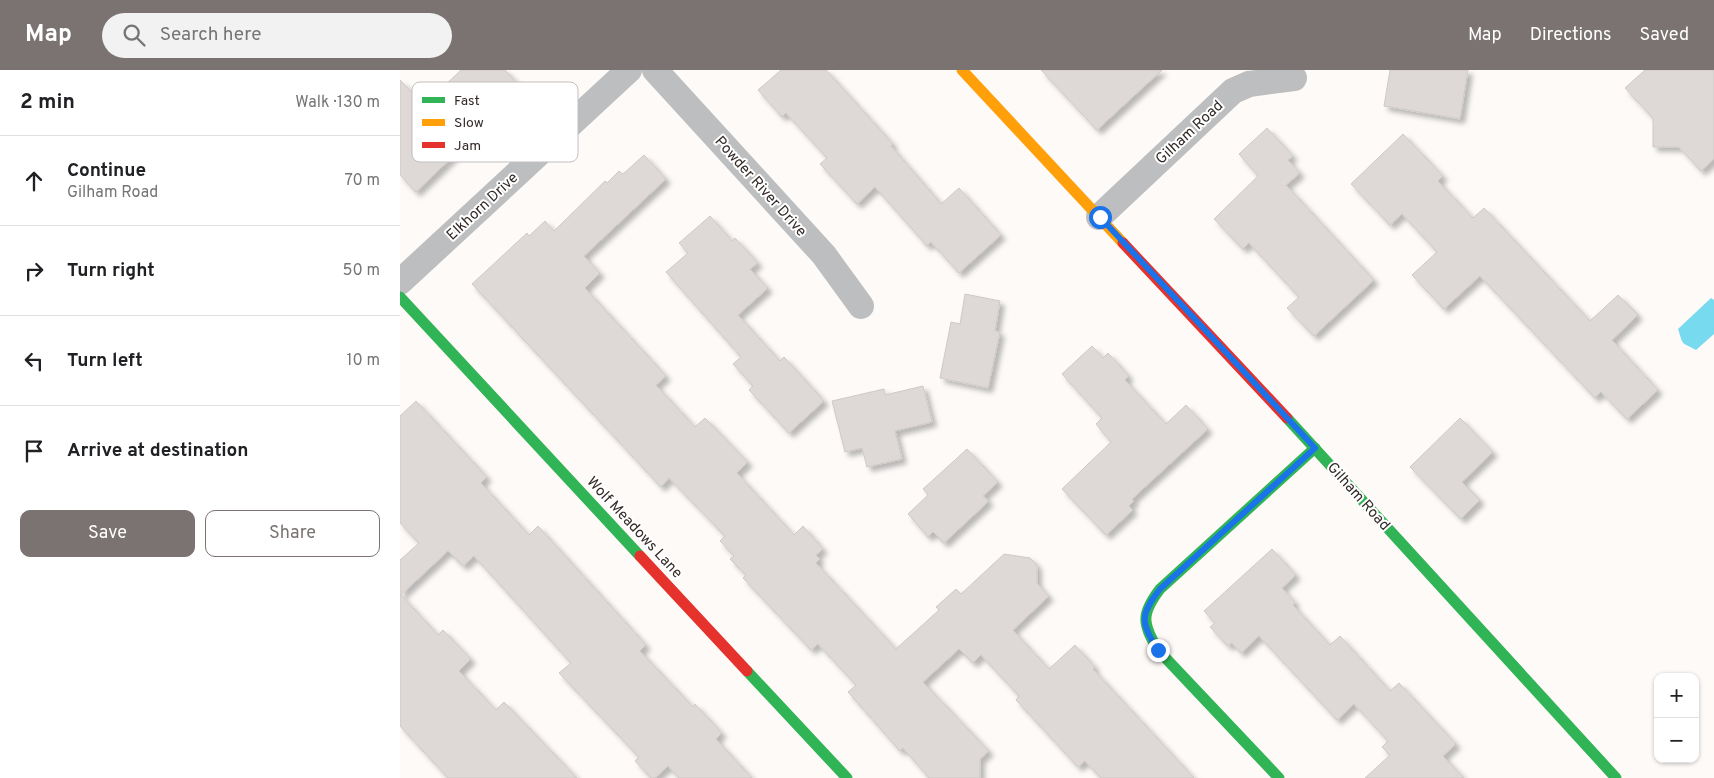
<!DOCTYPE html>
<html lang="en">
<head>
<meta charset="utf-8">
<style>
	body { margin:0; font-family:Overpass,sans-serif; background:#f2f2f2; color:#202124 }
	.controls { position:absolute; right:15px; bottom:15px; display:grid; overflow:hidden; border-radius:10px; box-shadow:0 1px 4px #0004 }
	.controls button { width:45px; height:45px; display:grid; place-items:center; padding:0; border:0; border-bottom:1px solid #e0e0e0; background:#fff; color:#202124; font:25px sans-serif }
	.stop { position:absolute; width:15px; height:15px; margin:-11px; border:4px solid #1a73e8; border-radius:50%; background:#fff }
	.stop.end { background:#1a73e8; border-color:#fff; box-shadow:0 1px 5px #0008 }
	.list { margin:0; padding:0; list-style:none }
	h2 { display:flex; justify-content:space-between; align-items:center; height:65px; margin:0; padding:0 20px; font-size:21px }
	h2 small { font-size:16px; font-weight:400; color:#757577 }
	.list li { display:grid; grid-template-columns:32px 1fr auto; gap:15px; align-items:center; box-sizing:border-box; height:90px; padding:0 20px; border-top:1px solid #e0e0e0 }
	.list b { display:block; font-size:19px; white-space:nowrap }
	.list p { margin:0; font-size:16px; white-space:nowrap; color:#757577 }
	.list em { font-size:16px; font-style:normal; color:#757577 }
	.actions { display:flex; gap:10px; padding:15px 20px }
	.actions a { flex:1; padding:11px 0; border:1px solid #7a7371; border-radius:10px; text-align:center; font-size:18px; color:#7a7371 }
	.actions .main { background:#7a7371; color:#fff }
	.icon { flex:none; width:28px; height:28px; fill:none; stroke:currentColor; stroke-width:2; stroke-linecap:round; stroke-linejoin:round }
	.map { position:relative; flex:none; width:1314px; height:708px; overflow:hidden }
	header { display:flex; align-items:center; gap:30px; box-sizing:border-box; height:70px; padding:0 25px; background:#7a7371; color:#fff }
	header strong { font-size:24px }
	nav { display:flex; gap:28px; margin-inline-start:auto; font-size:18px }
	.search { width:350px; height:45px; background:#f2f2f2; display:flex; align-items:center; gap:12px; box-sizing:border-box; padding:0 18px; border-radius:28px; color:#757577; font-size:19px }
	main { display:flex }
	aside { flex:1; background:#fff }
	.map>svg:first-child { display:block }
	.water { fill:#77daef }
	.building { fill:#ded8d6; stroke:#cfc9c6; filter:url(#shadow) }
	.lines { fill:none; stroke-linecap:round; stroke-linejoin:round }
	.street { stroke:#bdbebf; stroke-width:26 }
	.fast { stroke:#30b455; stroke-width:11 }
	.slow { stroke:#ff9f0a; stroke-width:11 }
	.jam { stroke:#e5322d; stroke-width:11 }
	.route { stroke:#1a73e8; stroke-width:6 }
	.labels { text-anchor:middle; stroke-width:4; stroke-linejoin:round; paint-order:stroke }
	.street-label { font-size:15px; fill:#342b28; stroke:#fff }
	.key { fill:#fff; stroke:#c2bfbe; stroke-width:1 }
	.key-label { font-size:14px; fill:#342b28 }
</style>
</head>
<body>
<header>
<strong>Map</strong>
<div class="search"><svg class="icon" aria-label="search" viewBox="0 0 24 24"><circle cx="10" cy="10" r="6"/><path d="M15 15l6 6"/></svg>Search here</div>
<nav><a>Map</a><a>Directions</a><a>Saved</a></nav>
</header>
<main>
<aside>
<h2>2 min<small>Walk · 130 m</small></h2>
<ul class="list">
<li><svg class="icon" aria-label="ahead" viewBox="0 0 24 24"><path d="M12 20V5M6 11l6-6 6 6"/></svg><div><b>Continue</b><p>Gilham Road</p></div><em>70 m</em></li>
<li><svg class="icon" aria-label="right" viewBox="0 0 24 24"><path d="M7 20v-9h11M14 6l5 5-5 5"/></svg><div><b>Turn right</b></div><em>50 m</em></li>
<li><svg class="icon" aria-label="left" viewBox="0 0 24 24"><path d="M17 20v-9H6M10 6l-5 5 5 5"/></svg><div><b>Turn left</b></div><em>10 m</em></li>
<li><svg class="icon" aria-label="arrive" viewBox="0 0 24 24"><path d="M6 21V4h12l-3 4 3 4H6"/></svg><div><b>Arrive at destination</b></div></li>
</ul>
<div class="actions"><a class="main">Save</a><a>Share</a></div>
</aside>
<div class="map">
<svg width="1314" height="708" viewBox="0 0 1314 708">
	<defs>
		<filter id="shadow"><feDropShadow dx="4.5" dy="4.5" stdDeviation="2.5" flood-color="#0004"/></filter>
	</defs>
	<rect width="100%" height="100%" fill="#fdfaf8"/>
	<path class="water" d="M1311,228L1314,230V264L1296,280C1280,271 1284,277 1278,259Z"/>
	<g class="building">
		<path d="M61,0H105L120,16L113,23L118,29L97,48L95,46L16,122L0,105V10L24,35Z"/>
		<path d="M381,0H426L493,74L491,76L541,134L559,118L601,165L559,203L531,172L527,176L475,117L457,134L420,94L427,88L386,43L382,47L358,20Z"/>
		<path d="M641,0H762L697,60Z"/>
		<path d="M990,0H1068L1060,49L984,36Z"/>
		<path d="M1245,0H1314V89L1301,101L1279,77H1253V48L1225,18Z"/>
		<path d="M867,58L893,86L888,90L900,103L886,115L974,210L914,266L887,238L899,227L849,173L843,179L814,149L858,106L839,84Z"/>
		<path d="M1003,64L1043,106L1038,111L1073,148L1084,138L1190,251L1218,225L1238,245L1212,270L1258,320L1227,349L1201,322L1195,328L1080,206L1044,239L1012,205L1037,182L1002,144L990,155L951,114Z"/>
		<path d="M244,85L266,109L184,186L200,203L185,218L266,306L256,315L295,357L305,348L348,392L337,403L394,465L403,456L423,479L416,485L420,489L416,493L496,579L539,540L536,537L556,519L561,524L604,484L630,488L637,495V513L649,526L613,560L649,599L675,575L695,597L693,599L794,708H701L685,691L678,697L616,630L619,626L581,585L573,593L559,579L523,612L589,681L580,689V708H529L503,678L500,681L448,622L456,615L418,574L411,580L343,508L346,505L330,489L334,486L320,471L325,466L269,408L261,417L72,214L127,163L129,166L145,151L154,161L205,111L207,113L219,101L223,104Z"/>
		<path d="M310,146L332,171L335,168L358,193L350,199L368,218L338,245L380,291L384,287L424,331L389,363L349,320L353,316L333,294L341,287L266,202L288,183L279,173Z"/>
		<path d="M565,224L600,231L595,261L600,262L588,318L540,308L551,252L560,254Z"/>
		<path d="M692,276L703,288L708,283L729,306L725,310L766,354L786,335L808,359L732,429L734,431L729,436L733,440L706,465L662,419L711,372L696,354L702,348L662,304Z"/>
		<path d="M523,316L532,352L495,361L502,389L467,397L462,378L445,382L432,331L484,319L485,325Z"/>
		<path d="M16,331L87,407L81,413L129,465L138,456L246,575L240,581L293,637L295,634L322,663L316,669L352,708H279L268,696L255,708H251L235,691L239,687L159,603L171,593L74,486L63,496L48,481L1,525L38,565L43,560L71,589L59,601L96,640L104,632L177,708H48L0,656V490L19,473L0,453V346Z"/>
		<path d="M1060,348L1093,382L1062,412L1080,430L1061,449L1010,397Z"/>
		<path d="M567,379L598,412L583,426L589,431L544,473L533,462L528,467L508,444L528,425L523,419Z"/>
		<path d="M872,479L896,505L882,518L895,532L893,535L930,575L940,566L990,621L999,613L1056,674L1043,686L1064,708H965L990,685L982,677L988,671L954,634L937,650L859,566L841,583L832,573L828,576L810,557L815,553L804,541Z"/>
	</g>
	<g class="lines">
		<g class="street">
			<path d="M255,0L424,185L461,236"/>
			<path d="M699,147L833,21L849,14L894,8"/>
			<path d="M0,212L229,0"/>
		</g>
		<g class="fast">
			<path d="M0,227L240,486"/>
			<path d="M887,348L1216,708"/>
			<path d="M347,601L447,708"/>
			<path d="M879,708L758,580C742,553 741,544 760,519L915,378"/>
		</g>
		<path class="slow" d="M562,0L723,173"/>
		<g class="jam">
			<path d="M723,173L887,348"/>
			<path d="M240,486L347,601"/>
		</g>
	</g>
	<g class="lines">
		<path class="route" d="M700,147L915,378L760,519C740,545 740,552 758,580"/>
	</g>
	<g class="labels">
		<g class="street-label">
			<text transform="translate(789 62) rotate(-43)" y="5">Gilham Road</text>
			<text transform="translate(361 116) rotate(48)" y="5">Powder River Drive</text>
			<text transform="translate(82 136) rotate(-43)" y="5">Elkhorn Drive</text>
			<text transform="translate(959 426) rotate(48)" y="5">Gilham Road</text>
			<text transform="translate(235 457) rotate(47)" y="5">Wolf Meadows Lane</text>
		</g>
	</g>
	<rect x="12" y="12" width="166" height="80" rx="8" class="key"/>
	<rect x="22" y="27" width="23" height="6" fill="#30b455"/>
	<rect x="22" y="49" width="23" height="7" fill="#ff9f0a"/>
	<rect x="22" y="72" width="23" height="6" fill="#e5322d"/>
	<g class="key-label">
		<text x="54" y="35">Fast</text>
		<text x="54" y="57">Slow</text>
		<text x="54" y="80">Jam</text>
	</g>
</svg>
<div class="controls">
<button>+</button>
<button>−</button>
</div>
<div class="stop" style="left:700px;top:147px"></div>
<div class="stop end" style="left:758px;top:580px"></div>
</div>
</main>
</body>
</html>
